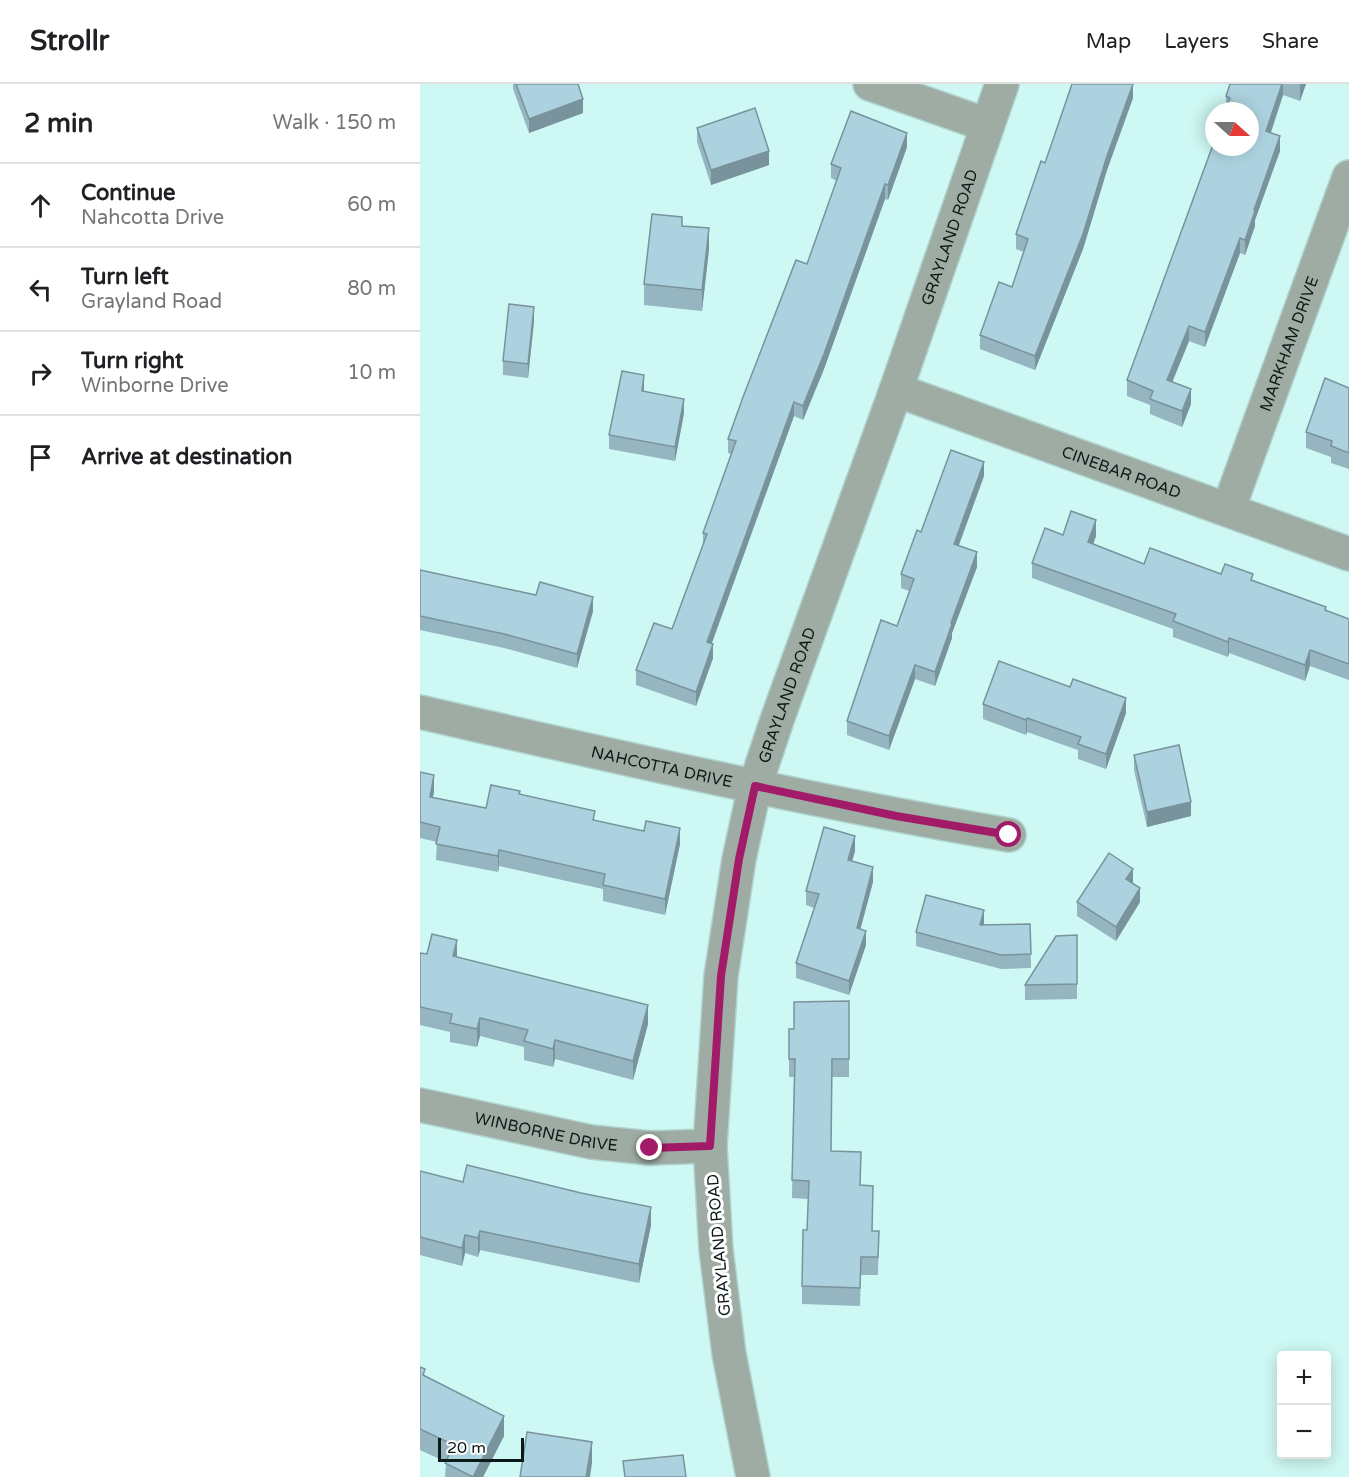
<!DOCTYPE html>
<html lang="en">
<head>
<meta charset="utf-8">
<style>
	body { margin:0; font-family:"Varela Round",sans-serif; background:#f2f2f2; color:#202124 }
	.controls { position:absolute; right:18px; bottom:18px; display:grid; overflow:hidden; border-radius:6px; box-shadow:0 3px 15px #0003 }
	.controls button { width:54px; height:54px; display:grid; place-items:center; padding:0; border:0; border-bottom:2px solid #e0e0e0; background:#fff; color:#202124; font:30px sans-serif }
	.compass { position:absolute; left:785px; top:18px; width:54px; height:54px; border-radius:50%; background:#fff; box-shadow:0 3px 15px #0003; rotate:111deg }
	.scale { position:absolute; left:18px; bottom:15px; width:86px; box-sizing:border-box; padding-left:6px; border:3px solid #0b1a19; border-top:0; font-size:16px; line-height:21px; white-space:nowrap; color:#0b1a19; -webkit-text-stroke:4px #fff; paint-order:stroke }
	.stop { position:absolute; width:18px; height:18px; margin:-14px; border:4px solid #a11b68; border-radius:50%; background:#fff }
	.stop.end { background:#a11b68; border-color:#fff; box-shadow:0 2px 6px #0008 }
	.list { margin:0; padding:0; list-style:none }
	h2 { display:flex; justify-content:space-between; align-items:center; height:78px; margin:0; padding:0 24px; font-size:26px }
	h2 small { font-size:20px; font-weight:400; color:#757577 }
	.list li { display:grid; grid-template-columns:39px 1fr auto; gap:18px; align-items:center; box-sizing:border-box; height:84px; padding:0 24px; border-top:2px solid #e0e0e0 }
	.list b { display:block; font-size:22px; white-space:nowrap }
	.list p { margin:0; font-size:20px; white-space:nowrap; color:#757577 }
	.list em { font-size:20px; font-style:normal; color:#757577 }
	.icon { flex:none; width:33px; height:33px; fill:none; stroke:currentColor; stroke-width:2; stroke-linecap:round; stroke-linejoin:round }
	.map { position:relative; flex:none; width:929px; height:1393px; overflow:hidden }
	header { display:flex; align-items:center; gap:36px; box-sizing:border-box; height:84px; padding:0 30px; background:#fff; border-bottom:2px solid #e0e0e0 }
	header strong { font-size:28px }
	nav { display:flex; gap:33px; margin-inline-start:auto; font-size:21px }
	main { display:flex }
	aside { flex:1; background:#fff }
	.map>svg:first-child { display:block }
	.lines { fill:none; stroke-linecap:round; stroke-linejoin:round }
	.street-casing { stroke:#afd4d0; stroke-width:36 }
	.street { stroke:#9faca3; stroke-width:33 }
	.wall { fill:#95b5c0 }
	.shaded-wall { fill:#79939c }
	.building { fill:#add2df; stroke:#79939c; stroke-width:1.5 }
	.route { stroke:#a11b68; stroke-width:8 }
	.labels { text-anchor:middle; stroke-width:6; stroke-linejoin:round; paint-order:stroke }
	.street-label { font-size:16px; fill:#0b1a19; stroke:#fff }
</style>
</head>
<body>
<header>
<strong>Strollr</strong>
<nav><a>Map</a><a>Layers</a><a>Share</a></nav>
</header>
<main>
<aside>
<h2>2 min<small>Walk · 150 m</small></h2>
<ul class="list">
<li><svg class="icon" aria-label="ahead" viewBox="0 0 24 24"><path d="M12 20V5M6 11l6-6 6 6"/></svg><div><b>Continue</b><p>Nahcotta Drive</p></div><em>60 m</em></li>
<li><svg class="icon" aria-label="left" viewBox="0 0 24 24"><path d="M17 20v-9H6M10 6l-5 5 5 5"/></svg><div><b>Turn left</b><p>Grayland Road</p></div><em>80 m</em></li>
<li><svg class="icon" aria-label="right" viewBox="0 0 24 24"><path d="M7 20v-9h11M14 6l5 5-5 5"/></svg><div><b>Turn right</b><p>Winborne Drive</p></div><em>10 m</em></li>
<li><svg class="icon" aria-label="arrive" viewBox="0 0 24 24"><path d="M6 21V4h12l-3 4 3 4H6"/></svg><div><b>Arrive at destination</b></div></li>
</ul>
</aside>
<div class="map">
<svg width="929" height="1393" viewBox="0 0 929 1393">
	<rect width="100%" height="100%" fill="#cef8f3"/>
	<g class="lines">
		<defs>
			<g id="street">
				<path d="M450,0L567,41"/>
				<path id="s1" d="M476,306L929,470"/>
				<path id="s2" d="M808,426L929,93"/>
				<path id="s3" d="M0,628C196,673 391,717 589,751"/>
				<path id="s4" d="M0,1021L171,1058L230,1064L290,1062"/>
				<path id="s5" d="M333,1393L309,1270L296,1166L290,1062L301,892L319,775L335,702L357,636L476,306L582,0"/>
			</g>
		</defs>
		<use href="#street" class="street-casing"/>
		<use href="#street" class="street"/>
	</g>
	<g class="wall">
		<path d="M93,0H158L163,29L109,49L93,5Z"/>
		<path d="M713,0V14L687,86L663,165L615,286L560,265V251L592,203L604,168L596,165V150L625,79Z"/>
		<path d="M810,0H886L880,17L863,11L851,49L860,67L835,136V142L825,171L820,169L785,263L769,257L752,298L771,320L762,343L730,330V321L707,312V296L806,25V12Z"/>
		<path d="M277,44L349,81L291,101L277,58Z"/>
		<path d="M487,63L468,116L465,115L404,285L383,336L374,332L292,559L293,574L276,622L216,601V586L252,545L283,461V449L311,370L308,369V355L387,180L417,97L411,94V80Z"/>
		<path d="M289,165L282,227L224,221V200Z"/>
		<path d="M114,237L108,294L83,291V277Z"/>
		<path d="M929,304V385L911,379V373L886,364V348Z"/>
		<path d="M224,307L264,329L255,377L189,365V351Z"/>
		<path d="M564,392L539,461L557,483L532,549V554L515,602L495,595L469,666L427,651V637L477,542L489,507L481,504V490L501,448Z"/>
		<path d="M643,451L676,452L673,460L724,480L801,490L833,496L906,527L929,535V596L890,582L885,597L809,569L808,573L753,553V545L612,494V479Z"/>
		<path d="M0,486L173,527L157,584L84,564L0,546Z"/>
		<path d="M563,620L706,629L686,685L658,675V666L607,648L606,651L563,635Z"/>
		<path d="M714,671L771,732L727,743L714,686Z"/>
		<path d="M0,688L14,707L13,713L66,724L100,710L175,736L260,760L245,831L183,817V805L79,782L78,788L16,776L17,758L0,754Z"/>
		<path d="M435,767L432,777L453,798L440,845L446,861L429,911L376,894V879L394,824L386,821V807Z"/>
		<path d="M713,799L720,818L696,857L657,832V818Z"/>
		<path d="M610,840L611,884L581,885L496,862V848L564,841Z"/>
		<path d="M0,869L37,873L228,940L213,996L135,975L133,983L104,976V963L60,952L57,963L30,958V948L0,941Z"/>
		<path d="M657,900V915L605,916V901Z"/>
		<path d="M429,917V993H412L411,1067L440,1101L453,1120L452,1147H459L458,1191H441L440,1222L382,1220V1202L387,1146L388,1115L372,1114L374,993H369V945H374Z"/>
		<path d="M0,1087L43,1098L231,1141L219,1199L60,1166L58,1173L45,1169L42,1182L0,1171Z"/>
		<path d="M0,1283L5,1292L84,1352L63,1393H25L26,1378L0,1366Z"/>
	</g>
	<g class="shaded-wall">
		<path d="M713,0V14L687,86L663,165L615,286V272Z"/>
		<path d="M862,0H863V11L846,62V47Z"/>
		<path d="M880,0H886L880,17Z"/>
		<path d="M163,15V29L109,49V35Z"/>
		<path d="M487,49V63L468,116V101Z"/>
		<path d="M860,52V67L835,136V142L825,171V156L834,126Z"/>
		<path d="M349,67V81L291,101V86Z"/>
		<path d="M465,100V115L404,285L383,336V322Z"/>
		<path d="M289,144V165L282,227V206Z"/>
		<path d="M820,154V169L785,263V248Z"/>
		<path d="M114,223V237L108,294V280Z"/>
		<path d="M769,242V257L747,311V296Z"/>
		<path d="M224,291V306L222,321V307Z"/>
		<path d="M771,305V320L762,343V327Z"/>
		<path d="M264,315V329L255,377V363Z"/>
		<path d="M374,318V332L287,572V558Z"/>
		<path d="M564,378V392L534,474V460Z"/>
		<path d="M676,436V452L668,474V458Z"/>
		<path d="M557,468V483L532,549V554L515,602V588L531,539Z"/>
		<path d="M173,513V527L157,584V570Z"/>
		<path d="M809,554V569L808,573V558Z"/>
		<path d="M293,560V574L276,622V608Z"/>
		<path d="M890,566V582L885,597V581Z"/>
		<path d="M495,581V595L469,666V652Z"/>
		<path d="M706,614V629L686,685V670Z"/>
		<path d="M607,634V648L606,651V636Z"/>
		<path d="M14,691V707L10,729V713Z"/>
		<path d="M771,718V732L727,743V728Z"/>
		<path d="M260,744V760L245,831V815Z"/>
		<path d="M435,752V767L428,791V776Z"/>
		<path d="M79,766V782L78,788V772Z"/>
		<path d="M453,783V798L437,858V844Z"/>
		<path d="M713,785V799L706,810V795Z"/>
		<path d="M720,804V818L696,857V843Z"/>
		<path d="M564,826V841H560Z"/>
		<path d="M446,847V861L429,911V897Z"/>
		<path d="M37,856V874L33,872Z"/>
		<path d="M228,921V940L213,996V977Z"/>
		<path d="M60,934V952L57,963V945Z"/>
		<path d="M135,956V975L133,983V965Z"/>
		<path d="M231,1123V1141L219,1199V1180Z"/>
		<path d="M60,1147V1166L58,1173V1154Z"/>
		<path d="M45,1151V1169L42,1182V1164Z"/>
		<path d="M84,1332V1352L63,1393H53Z"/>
		<path d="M172,1358V1379L170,1393H166Z"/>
	</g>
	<g class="building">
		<path d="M96,0H158L163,15L109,35Z"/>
		<path d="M652,0H713L687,72L663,150L615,272L560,251L579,198L592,203L608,155L596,150L621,77L625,79Z"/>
		<path d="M810,0H862L846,47L860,52L834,126L835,127L825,156L820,154L785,248L769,242L747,296L771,305L762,327L730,315L733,307L707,296L794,58V63H830V27H805L810,14L806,12Z"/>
		<path d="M335,24L349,67L291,86L277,44Z"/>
		<path d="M431,27L487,49L468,101L465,100L404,270L383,322L374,318L287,558L293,560L276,608L216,586L234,539L252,545L287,450L283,449L316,357L308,355L323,313L376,176L387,180L421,84L411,80Z"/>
		<path d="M232,130L262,133V142L289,144L282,206L224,200Z"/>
		<path d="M89,220L114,223L108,280L83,277Z"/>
		<path d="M202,287L224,291L222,307L264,315L255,363L189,351Z"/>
		<path d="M905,294L929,304V369L911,362L912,357L886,348Z"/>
		<path d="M531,366L564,378L534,460L557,468L531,539L532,540L515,588L495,581L469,652L427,637L461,536L477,542L494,495L481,490L497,446L501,448Z"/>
		<path d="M651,427L676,436L668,458L724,480L730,464L801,490L805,480L833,490L831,496L906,523L905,526L929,535V580L890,566L885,581L809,554L808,558L753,537L756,530L612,479L625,444L643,451Z"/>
		<path d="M0,486L116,511L120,498L173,513L157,570L84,550L0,532Z"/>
		<path d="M579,577L650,603L653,595L706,614L686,670L658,660L661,653L607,634L606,636L563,620Z"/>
		<path d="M759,661L771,718L727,728L714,671Z"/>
		<path d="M0,688L14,691L10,713L66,724L71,701L100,707L99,710L175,727L173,736L224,747L226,737L260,744L245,815L183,801L185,790L79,766L78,772L16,760L20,743L0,738Z"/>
		<path d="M404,743L435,752L428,776L453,783L437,844L446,847L429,897L376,879L399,810L386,807Z"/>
		<path d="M689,769L713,785L706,795L720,804L696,843L657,818Z"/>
		<path d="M506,811L564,826L560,841L610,840L611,870L581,871L496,848Z"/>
		<path d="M12,850L37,856L33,872L228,921L213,977L135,956L133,965L104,957L108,946L60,934L57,945L30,939L32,930L0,923V869L7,870Z"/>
		<path d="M657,851V900L605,901L636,852Z"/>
		<path d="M429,917V975H412L411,1067L441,1068L440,1101L453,1102L452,1147H459L458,1173H441L440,1204L382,1202L383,1146H387L389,1097L372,1096L375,975H369V945H374V918Z"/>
		<path d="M47,1081L161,1109L231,1123L219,1180L60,1147L58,1154L45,1151L42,1164L0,1153V1087L43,1098Z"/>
		<path d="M0,1283L5,1285L3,1291L84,1332L53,1393L25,1379L34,1361L0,1345Z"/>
		<path d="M107,1348L172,1358L166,1393H100Z"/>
		<path d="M263,1371L266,1393H205L203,1377Z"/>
	</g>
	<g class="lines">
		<path class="route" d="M230,1064L290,1062L301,892L319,775L335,702L476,732L589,751"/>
	</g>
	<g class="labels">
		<g class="street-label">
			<text dy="6" stroke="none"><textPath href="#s5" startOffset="1280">GRAYLAND ROAD</textPath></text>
			<text dy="6" stroke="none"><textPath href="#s2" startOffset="177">MARKHAM DRIVE</textPath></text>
			<text dy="6" stroke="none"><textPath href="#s1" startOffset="240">CINEBAR ROAD</textPath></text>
			<text dy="6" stroke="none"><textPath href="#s5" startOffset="794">GRAYLAND ROAD</textPath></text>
			<text dy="6" stroke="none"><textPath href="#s3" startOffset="248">NAHCOTTA DRIVE</textPath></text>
			<text dy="6" stroke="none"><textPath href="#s4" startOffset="129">WINBORNE DRIVE</textPath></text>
			<text transform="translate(298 1161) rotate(-95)" y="6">GRAYLAND ROAD</text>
		</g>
	</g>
</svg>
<div class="controls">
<button>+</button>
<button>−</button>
</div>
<svg class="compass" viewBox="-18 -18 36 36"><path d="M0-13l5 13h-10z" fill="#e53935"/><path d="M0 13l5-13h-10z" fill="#757577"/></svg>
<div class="scale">20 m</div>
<div class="stop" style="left:589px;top:751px"></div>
<div class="stop end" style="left:230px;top:1064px"></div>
</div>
</main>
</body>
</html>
